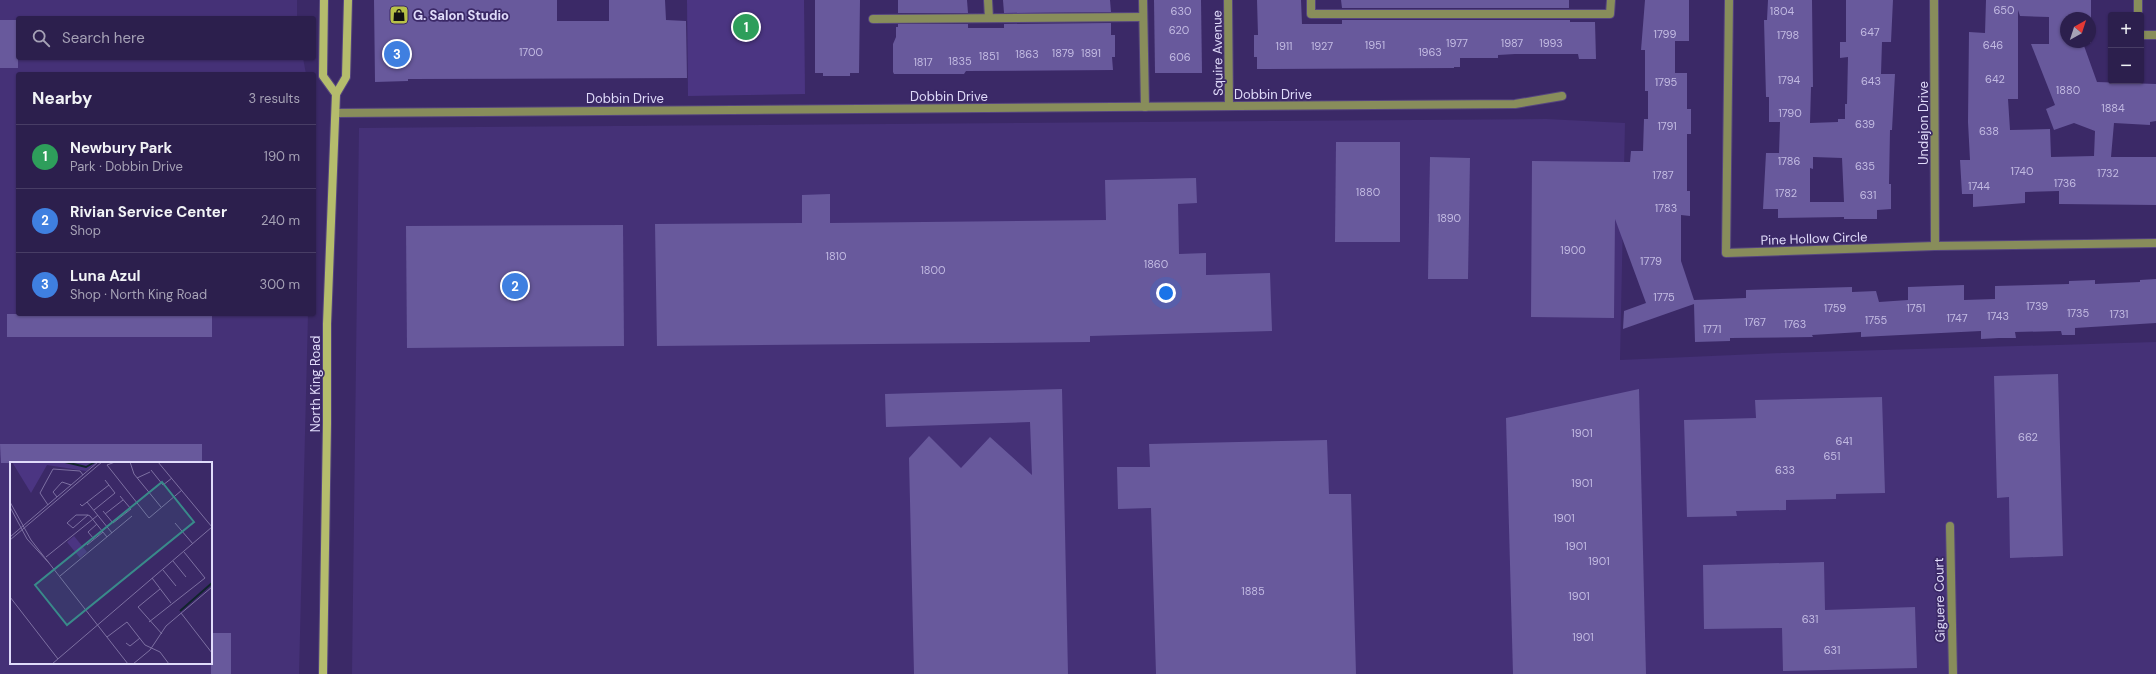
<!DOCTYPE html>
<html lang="en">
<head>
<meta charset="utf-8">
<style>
	body { margin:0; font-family:"DM Sans",sans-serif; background:#382c57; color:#f1f3f6 }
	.controls { position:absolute; right:12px; top:12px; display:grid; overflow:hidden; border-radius:4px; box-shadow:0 1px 3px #0004 }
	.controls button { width:36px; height:36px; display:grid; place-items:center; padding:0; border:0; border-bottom:1px solid #483d65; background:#2c1f4d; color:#f1f3f6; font:20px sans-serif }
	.compass { position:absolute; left:2060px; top:12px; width:36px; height:36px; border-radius:50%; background:#2c1f4d; box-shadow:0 1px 3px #0004; rotate:39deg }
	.you { position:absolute; left:1166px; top:293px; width:14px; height:14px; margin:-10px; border:3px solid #fff; border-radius:50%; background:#1a73e8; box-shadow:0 0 0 6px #1a73e833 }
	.badge { display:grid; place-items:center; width:26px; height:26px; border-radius:50%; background:#1a73e8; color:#fff; font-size:13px; font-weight:700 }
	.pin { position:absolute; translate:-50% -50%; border:2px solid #fff; box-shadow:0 1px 4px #0006 }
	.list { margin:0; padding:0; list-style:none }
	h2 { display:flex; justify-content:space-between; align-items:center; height:52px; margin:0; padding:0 16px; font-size:17px }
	h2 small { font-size:13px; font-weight:400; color:#a6a2b6 }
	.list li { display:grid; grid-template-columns:26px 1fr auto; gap:12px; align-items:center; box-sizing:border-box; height:64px; padding:0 16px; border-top:1px solid #483d65 }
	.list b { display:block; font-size:15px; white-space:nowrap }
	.list p { margin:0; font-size:13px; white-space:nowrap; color:#a6a2b6 }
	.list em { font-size:13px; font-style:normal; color:#a6a2b6 }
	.icon { flex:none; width:22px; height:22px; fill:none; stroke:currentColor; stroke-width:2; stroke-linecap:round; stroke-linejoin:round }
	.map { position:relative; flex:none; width:2156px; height:674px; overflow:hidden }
	.search { position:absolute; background:#2c1f4d; box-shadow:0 1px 3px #0004; left:16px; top:16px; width:300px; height:44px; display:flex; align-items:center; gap:10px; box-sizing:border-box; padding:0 14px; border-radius:4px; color:#a6a2b6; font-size:15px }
	.panel { position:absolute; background:#2c1f4d; box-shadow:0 1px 3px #0004; left:16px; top:72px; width:300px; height:244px; border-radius:4px }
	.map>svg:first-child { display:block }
	.built { fill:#453177; fill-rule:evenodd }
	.green { fill:#4b3582 }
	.building { fill:#68599c; fill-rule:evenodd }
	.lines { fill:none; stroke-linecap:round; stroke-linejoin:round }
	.street-casing { stroke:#55457f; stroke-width:10 }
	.secondary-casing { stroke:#55457f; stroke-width:10 }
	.street { stroke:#888d5b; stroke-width:8 }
	.secondary { stroke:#b5bc6c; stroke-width:8 }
	.labels { text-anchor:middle; stroke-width:3.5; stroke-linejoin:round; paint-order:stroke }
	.number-label { font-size:11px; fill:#c2bae2 }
	.poi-label { font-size:13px; font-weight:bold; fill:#e0dbfa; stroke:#3b2967; text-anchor:start }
	.street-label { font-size:13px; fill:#e0dbfa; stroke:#3b2967 }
	.inset-river { fill:none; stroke:#11242d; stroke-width:2 }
	.inset-road { fill:none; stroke:#7d70a2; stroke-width:1 }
	.view { fill:#398a8a; fill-opacity:0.15; stroke:#398a8a; stroke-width:2 }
	.inset-edge { fill:none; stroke:#e0dbfa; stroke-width:2 }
</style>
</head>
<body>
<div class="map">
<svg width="2156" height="674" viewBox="0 0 2156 674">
	<rect width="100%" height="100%" fill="#3b2967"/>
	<g class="built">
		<path d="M0,0H297V18H18V58H303L306,74H18V314H308L299,674H0ZM11,463H211V663H11Z"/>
		<path d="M1546,119L1625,123L1620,360L1782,353L2156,342V674H352L359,128Z"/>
	</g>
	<path class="green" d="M687,0H804L805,94L688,96Z"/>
	<g class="building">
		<path d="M374,0H557V21H609V0H665L666,20L686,21L687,78L408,79V81L375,82Z"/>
		<path d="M815,0H860L859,73H850V76H823V73H815Z"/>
		<path d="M898,0H967L968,13H898Z"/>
		<path d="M1003,0H1110L1111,12L1004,13Z"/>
		<path d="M1154,0H1201L1202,73H1155Z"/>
		<path d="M1257,0H1301L1302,24H1342V20H1570V22H1595L1596,59H1579L1578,54H1515L1498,55V58H1460V67H1454V68L1257,69V57H1254V35H1258Z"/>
		<path d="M1341,0H1569V8H1342Z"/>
		<path d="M1645,0H1689V41H1675V73H1687V109H1691V134H1687V191H1690V216L1681,215V261L1694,300L1746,298V290L1852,287V292L1876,291L1879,302L1908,300V287L1964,285V300L1995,299V286L2069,284V281L2095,280V284L2140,282V280L2156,279V323L2075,328V335H2062L2061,331L2015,332L2016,338H1999L1981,339V331L1861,337V332L1812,335L1813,337L1730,338V341L1695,342L1694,304L1623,329L1624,311L1646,303L1615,219L1614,318L1531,317L1532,161L1630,162L1631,151H1643L1644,119H1648V91H1645V50H1641Z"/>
		<path d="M1768,0H1812L1813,87H1811L1810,123L1838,122V119H1845V104H1847L1848,57L1840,58V42H1846V0H1893L1891,42H1882L1881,74H1895L1892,130H1890L1889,184H1891V209L1877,210V219H1844V217L1778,218V209H1763L1766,153H1779L1780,122H1769V97H1766L1764,20H1767ZM1813,157L1842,158L1844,202H1810V168L1813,169Z"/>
		<path d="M1986,0H2091V43H2083L2097,82L2156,84V121L2150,122V125L2114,123L2111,157H2156V205L2059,204V191L2025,192V203L1973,207V194H1962L1960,160H1970L1968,122L1969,32L1985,33ZM2018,10L2020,16L2049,17V44H2031L2055,105L2046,109L2054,130L2074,123L2095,131L2094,156L2051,157L2050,129L2010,130L2008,99H2018ZM2066,18H2090V42H2066Z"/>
		<rect x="0" y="20" width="18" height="48"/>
		<path d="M1111,23V35H1115V57H1112L1113,70L966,71L964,74H894L893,72V44L896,37V27H898V24H968V28H1004V24Z"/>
		<path d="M1336,142H1400V242H1335Z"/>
		<path d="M1430,157L1470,158L1468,279H1428Z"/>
		<path d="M1196,178L1197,203L1178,204L1179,254L1206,253V275L1270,273L1272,331L1090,336V342L657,346L655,224L802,223V195L830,194V223L1106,220L1105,180Z"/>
		<path d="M623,225L624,346L407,348L406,226Z"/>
		<rect x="7" y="314" width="205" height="23"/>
		<path d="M2058,374L2063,556L2010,558L2009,497L1997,498L1994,376Z"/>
		<path d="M1062,389L1068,674H914L909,458L929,436L961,468L990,437L1032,475L1030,422L886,427L885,394Z"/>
		<path d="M1639,389L1646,674H1513L1506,418Z"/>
		<path d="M1882,397L1885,493L1836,494V499L1786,500V510L1736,511L1737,516L1687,517L1684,420L1756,418L1755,400Z"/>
		<path d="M1327,440L1329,494H1351L1356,674H1156L1151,508L1118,509L1117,467H1150L1149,444Z"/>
		<path d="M0,444H202V463H1Z"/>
		<path d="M1824,562L1825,610L1915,607L1917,668L1783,671L1782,628L1704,629L1703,565Z"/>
		<rect x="211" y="633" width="20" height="41"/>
	</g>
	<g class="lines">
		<defs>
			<g id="street">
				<path d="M988,0L989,18"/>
				<path d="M1143,0L1145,107"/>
				<path d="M1228,0L1229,106"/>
				<path d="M1311,0V14H1610L1611,0"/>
				<path d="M1729,0L1726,253L1935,246L2156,243"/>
				<path d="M1934,0L1935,246"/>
				<path d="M2138,15V0"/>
				<path d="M873,19L1143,17"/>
				<path d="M2141,35H2156"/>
				<path d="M336,113L1515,104L1562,96"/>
				<path d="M1950,526L1953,674"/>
			</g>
			<g id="secondary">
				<path d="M324,0L323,76L336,94"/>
				<path d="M323,674L327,423V324L336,94L346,77L348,0"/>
			</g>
		</defs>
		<use href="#street" class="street-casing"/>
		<use href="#secondary" class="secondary-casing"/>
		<use href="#street" class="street"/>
		<use href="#secondary" class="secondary"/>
	</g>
	<defs>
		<symbol id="shop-square" viewBox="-11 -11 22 22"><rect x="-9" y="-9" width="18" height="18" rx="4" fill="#b8c147" stroke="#3b2967"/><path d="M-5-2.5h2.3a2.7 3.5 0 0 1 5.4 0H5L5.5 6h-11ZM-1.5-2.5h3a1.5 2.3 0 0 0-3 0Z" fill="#111"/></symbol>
	</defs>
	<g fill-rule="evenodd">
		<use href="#shop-square" x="388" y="4" width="22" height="22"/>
	</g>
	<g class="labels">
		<g class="number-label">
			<text x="2004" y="14">650</text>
			<text x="1181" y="15">630</text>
			<text x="1782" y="15">1804</text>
			<text x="1179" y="34">620</text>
			<text x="1870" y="36">647</text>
			<text x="1665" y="38">1799</text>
			<text x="1788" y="39">1798</text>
			<text x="1457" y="47">1977</text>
			<text x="1512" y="47">1987</text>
			<text x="1551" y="47">1993</text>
			<text x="1375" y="49">1951</text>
			<text x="1993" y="49">646</text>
			<text x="1284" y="50">1911</text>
			<text x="1322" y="50">1927</text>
			<text x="531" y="56">1700</text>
			<text x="1430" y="56">1963</text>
			<text x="1063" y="57">1879</text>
			<text x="1091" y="57">1891</text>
			<text x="1027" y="58">1863</text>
			<text x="989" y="60">1851</text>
			<text x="1180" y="61">606</text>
			<text x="960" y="65">1835</text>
			<text x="923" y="66">1817</text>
			<text x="1995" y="83">642</text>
			<text x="1789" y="84">1794</text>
			<text x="1871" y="85">643</text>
			<text x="1666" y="86">1795</text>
			<text x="2068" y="94">1880</text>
			<text x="2113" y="112">1884</text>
			<text x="1790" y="117">1790</text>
			<text x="1865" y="128">639</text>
			<text x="1667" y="130">1791</text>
			<text x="1989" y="135">638</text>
			<text x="1789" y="165">1786</text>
			<text x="1865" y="170">635</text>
			<text x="2022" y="175">1740</text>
			<text x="2108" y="177">1732</text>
			<text x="1663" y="179">1787</text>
			<text x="2065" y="187">1736</text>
			<text x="1979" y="190">1744</text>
			<text x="1368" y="196">1880</text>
			<text x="1786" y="197">1782</text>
			<text x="1868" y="199">631</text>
			<text x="1666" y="212">1783</text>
			<text x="1449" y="222">1890</text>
			<text x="1573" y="254">1900</text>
			<text x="836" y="260">1810</text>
			<text x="1651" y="265">1779</text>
			<text x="1156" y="268">1860</text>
			<text x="933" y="274">1800</text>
			<text x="1664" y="301">1775</text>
			<text x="2037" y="310">1739</text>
			<text x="1835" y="312">1759</text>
			<text x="1916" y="312">1751</text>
			<text x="2078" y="317">1735</text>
			<text x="2119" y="318">1731</text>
			<text x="1998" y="320">1743</text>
			<text x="1957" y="322">1747</text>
			<text x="1876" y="324">1755</text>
			<text x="1755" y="326">1767</text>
			<text x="1795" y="328">1763</text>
			<text x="1712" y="333">1771</text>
			<text x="1582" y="437">1901</text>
			<text x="2028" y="441">662</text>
			<text x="1844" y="445">641</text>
			<text x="1832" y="460">651</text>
			<text x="1785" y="474">633</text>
			<text x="1582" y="487">1901</text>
			<text x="1564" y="522">1901</text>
			<text x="1576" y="550">1901</text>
			<text x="1599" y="565">1901</text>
			<text x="1253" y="595">1885</text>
			<text x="1579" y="600">1901</text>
			<text x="1810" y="623">631</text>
			<text x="1583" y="641">1901</text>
			<text x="1832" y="654">631</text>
		</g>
		<g class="poi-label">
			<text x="413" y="20">G. Salon Studio</text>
		</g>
		<g class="street-label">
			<text transform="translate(1217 53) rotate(-91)" y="5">Squire Avenue</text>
			<text x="1273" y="99">Dobbin Drive</text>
			<text x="949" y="101">Dobbin Drive</text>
			<text x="625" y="103">Dobbin Drive</text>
			<text transform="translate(1923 123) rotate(-90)" y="5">Undajon Drive</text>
			<text transform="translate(1814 238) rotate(-2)" y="5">Pine Hollow Circle</text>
			<text transform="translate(315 384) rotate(-90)" y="5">North King Road</text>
			<text transform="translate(1939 600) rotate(-91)" y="5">Giguere Court</text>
		</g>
	</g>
	<g transform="translate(10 462)">
		<rect width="202" height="202" fill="#3b2967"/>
		<path d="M2,0H87L76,9L37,3L21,31ZM64,74L77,90L70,96L57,80Z" fill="#4b3582"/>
		<path class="inset-river" d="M55,0L76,5L85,0M170,149L202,121"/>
		<path class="inset-road" d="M105,0L97,3L139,56L172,28M120,0L124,12L151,45M148,0L202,65M141,8L153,23L162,16M127,16L140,10M47,35L43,30L52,20L61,23M0,40L21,78L118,202M77,40L102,71M70,42L72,44L99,23M38,43L30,31L43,7L70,9L73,13M0,45L17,77L39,101M84,48L105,31L95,18M93,49L103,61L121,47L110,34M95,52L113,38M78,53L63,66L57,61L66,53H78L80,54L97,75M165,61L183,82M0,75L88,0M84,77L78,70L87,62M0,78L92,0M77,83L93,70M36,95L88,53M163,99L176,115M153,108L166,124M50,114L122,54M142,116L161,141M150,127L128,145L152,172M0,135L48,197M171,151L202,191M139,160L195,116L174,90M97,175L117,160L135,183L150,190L159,202M116,181L120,184L130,176M42,202L202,65M123,202L140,188L156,164L202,125"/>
		<path class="view" d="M152,20L184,60L57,163L25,123Z"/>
		<rect width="202" height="202" class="inset-edge"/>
	</g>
</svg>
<div class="controls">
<button>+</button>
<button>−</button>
</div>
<svg class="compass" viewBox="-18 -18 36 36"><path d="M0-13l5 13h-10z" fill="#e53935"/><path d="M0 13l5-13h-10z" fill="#a6a2b6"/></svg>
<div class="you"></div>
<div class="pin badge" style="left:746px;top:27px;background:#2e9e5b">1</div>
<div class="pin badge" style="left:515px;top:286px;background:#3f7fe0">2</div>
<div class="pin badge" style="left:397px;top:54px;background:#3f7fe0">3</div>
<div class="search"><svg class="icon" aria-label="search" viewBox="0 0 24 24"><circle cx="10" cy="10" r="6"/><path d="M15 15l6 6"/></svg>Search here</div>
<section class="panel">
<h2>Nearby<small>3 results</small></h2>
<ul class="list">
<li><span class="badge" style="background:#2e9e5b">1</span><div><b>Newbury Park</b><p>Park · Dobbin Drive</p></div><em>190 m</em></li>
<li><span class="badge" style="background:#3f7fe0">2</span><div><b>Rivian Service Center</b><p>Shop</p></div><em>240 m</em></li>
<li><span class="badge" style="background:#3f7fe0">3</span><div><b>Luna Azul</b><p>Shop · North King Road</p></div><em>300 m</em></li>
</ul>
</section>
</div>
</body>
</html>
